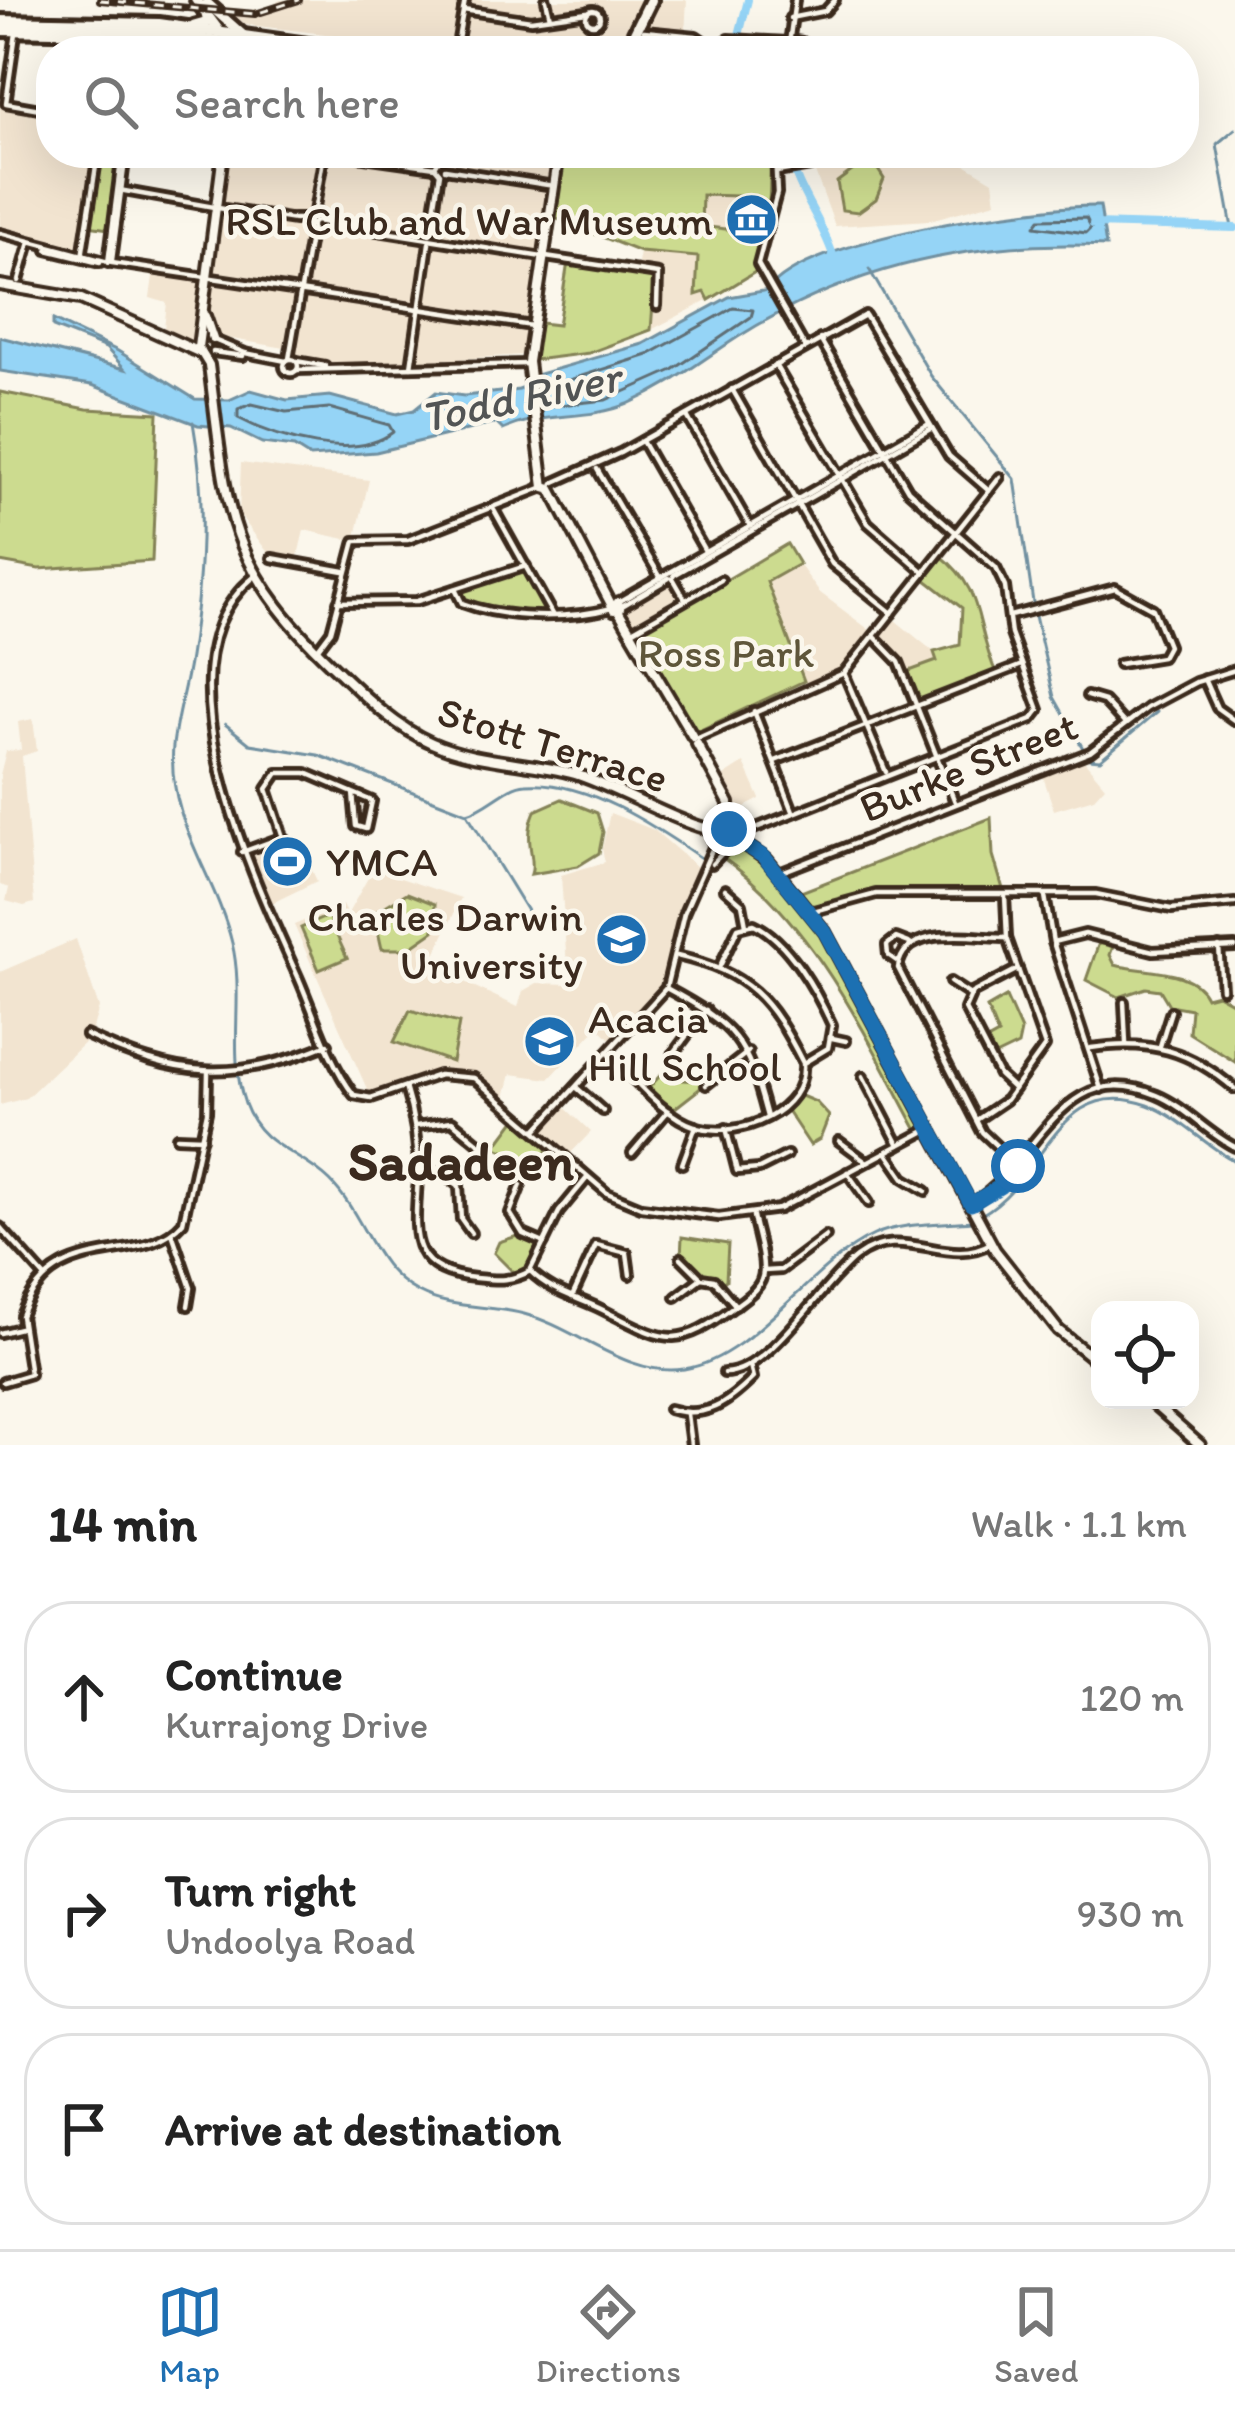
<!DOCTYPE html>
<html lang="en">
<head>
<meta charset="utf-8">
<style>
	body { margin:0; font-family:Itim,sans-serif; background:#f6f6f6; color:#222 }
	.controls { position:absolute; right:36px; bottom:36px; display:grid; overflow:hidden; border-radius:24px; box-shadow:0 12px 48px #0002 }
	.controls button { width:108px; height:108px; display:grid; place-items:center; padding:0; border:0; border-bottom:3px solid #e0e0e0; background:#fff; color:#222; font:60px sans-serif }
	.stop { position:absolute; width:36px; height:36px; margin:-27px; border:9px solid #1f6fb2; border-radius:50%; background:#fff }
	.stop.end { background:#1f6fb2; border-color:#fff; box-shadow:0 3px 12px #0008 }
	.list { margin:0; padding:0; list-style:none }
	h2 { display:flex; justify-content:space-between; align-items:center; height:156px; margin:0; padding:0 48px; font-size:51px }
	h2 small { font-size:39px; font-weight:400; color:#767676 }
	.list li { display:grid; grid-template-columns:78px 1fr auto; gap:36px; align-items:center; box-sizing:border-box; height:192px; margin:0 24px 24px; padding:0 24px; border:3px solid #e0e0e0; border-radius:48px }
	.list b { display:block; font-size:45px; white-space:nowrap }
	.list p { margin:0; font-size:39px; white-space:nowrap; color:#767676 }
	.list em { font-size:39px; font-style:normal; color:#767676 }
	.icon { flex:none; width:66px; height:66px; fill:none; stroke:currentColor; stroke-width:2; stroke-linecap:round; stroke-linejoin:round }
	.map { position:relative; flex:none; width:1235px; height:1445px; overflow:hidden }
	.search { position:absolute; background:#fff; box-shadow:0 12px 48px #0002; left:36px; right:36px; top:36px; height:132px; display:flex; align-items:center; gap:30px; box-sizing:border-box; padding:0 42px; border-radius:48px; color:#767676; font-size:45px }
	.sheet { height:804px; background:#fff }
	nav { display:flex; justify-content:space-around; align-items:center; box-sizing:border-box; height:168px; border-top:3px solid #e0e0e0; background:#fff; font-size:33px; color:#767676 }
	nav a { display:grid; justify-items:center; gap:6px }
	nav .on { color:#1f6fb2 }
	.map>svg:first-child { display:block }
	.built { fill:#f2e4d0 }
	.green { fill:#ccdb8f; stroke:#848256; stroke-width:3 }
	.water { fill:#95d4f6; stroke:#7190a0; stroke-width:3 }
	.lines { fill:none; stroke-linecap:round; stroke-linejoin:round }
	.shore { stroke:#5f6e74; stroke-width:3 }
	.stream { stroke:#7190a0; stroke-width:3 }
	.river { stroke:#95d4f6; stroke-width:8 }
	.street-casing { stroke:#3b2a1e; stroke-width:14 }
	.secondary-casing { stroke:#3b2a1e; stroke-width:16 }
	.primary-casing { stroke:#3b2a1e; stroke-width:18 }
	.highway-casing { stroke:#3b2a1e; stroke-width:20 }
	.street { stroke:#fbf7ec; stroke-width:4.5 }
	.secondary { stroke:#fbf7ec; stroke-width:8 }
	.primary { stroke:#fbf7ec; stroke-width:9 }
	.highway { stroke:#fbf7ec; stroke-width:10 }
	.rail-casing { stroke:#3b2a1e; stroke-width:8 }
	.rail { stroke:#fbf7ec; stroke-width:3; stroke-dasharray:9; stroke-linecap:butt }
	.route { stroke:#1f6fb2; stroke-width:15 }
	.labels { text-anchor:middle; stroke-width:9; stroke-linejoin:round; paint-order:stroke }
	.poi-label { font-size:42px; fill:#3b2a1e; stroke:#fbf7ec; text-anchor:end }
	.park-label { font-size:42px; fill:#5f563a; stroke:#fbf7ec }
	.street-label { font-size:42px; fill:#3b2a1e; stroke:#fbf7ec }
	.water-label { font-size:45px; font-style:italic; fill:#525454; stroke:#fbf7ec }
	.district-label { font-size:54px; font-weight:bold; fill:#3b2a1e; stroke:#fbf7ec }
</style>
</head>
<body>
<div class="map">
<svg width="1235" height="1445" viewBox="0 0 1235 1445">
	<rect width="100%" height="100%" fill="#fbf7ec"/>
	<filter id="ink" filterUnits="userSpaceOnUse"><feTurbulence type="fractalNoise" baseFrequency=".00833" numOctaves="2"/><feDisplacementMap in="SourceGraphic" scale="24" xChannelSelector="R" yChannelSelector="G"/><feConvolveMatrix kernelMatrix="1 2 1 2 8 2 1 2 1" color-interpolation-filters="sRGB"/></filter>
	<g filter="url(#ink)">
		<g class="built">
			<path d="M280,0H687L685,34L718,51H470L249,25L227,17L228,12L268,8Z"/>
			<path d="M0,103L51,113V153L95,154L81,254L0,232Z"/>
			<path d="M226,153H559L524,355L342,366L297,360L285,348L220,337L218,342L206,320L199,342L187,345L163,337L167,303L150,298L154,269L205,277Z"/>
			<path d="M808,153H946L993,181L996,202L930,220L835,226Z"/>
			<path d="M702,195L739,196L773,209L765,234L701,226Z"/>
			<path d="M640,252L698,257L696,294L705,292L709,300L651,330L655,277L636,274Z"/>
			<path d="M241,463L369,480L355,541L304,530L297,560L272,558L239,514Z"/>
			<path d="M799,564L819,592L875,634L890,616L934,652L937,661L904,673L875,637L844,673L808,691L767,581Z"/>
			<path d="M671,579L686,602L632,631L619,610Z"/>
			<path d="M33,719L37,751L22,756L34,903L24,906L6,901L9,888L0,885V775L6,751L21,750L18,722Z"/>
			<path d="M1080,756L1105,786L1094,798L1054,810L1041,770Z"/>
			<path d="M744,763L760,799L739,810L730,806L716,781Z"/>
			<path d="M610,813L654,830L704,873L681,925L666,988L617,1045L598,1027L549,1079L511,1074L504,1101L482,1082L451,1074L371,1098L294,925L342,905L347,915L373,869L461,898L430,966L518,1007L523,991L537,983L568,984L561,875L605,862L602,849Z"/>
			<path d="M297,838L317,881L266,906L245,858Z"/>
			<path d="M76,939L99,1008L90,1037L26,1098L0,1105V972Z"/>
			<path d="M560,1103L591,1132L566,1158L539,1129Z"/>
		</g>
		<g class="green">
			<path d="M144,33L201,42L221,51H127L120,44L122,35Z"/>
			<path d="M100,153H120L109,229L88,226Z"/>
			<path d="M565,153H771L769,207L739,196L702,195L701,226L765,234L760,269L709,300L705,292L696,295L698,257L640,252L555,218Z"/>
			<path d="M875,165L884,179L876,199L858,212L842,210L837,182L856,168Z"/>
			<path d="M568,262L655,276L651,330L589,353L534,360L540,323L558,325Z"/>
			<path d="M0,392L87,409L158,413L152,561L39,569L0,562Z"/>
			<path d="M787,544L799,564L767,582L804,681L694,733L638,632Z"/>
			<path d="M939,554C987,592 973,624 997,675L917,706L904,673L937,661L934,652L960,645L962,608L921,576Z"/>
			<path d="M526,566L552,614L498,612L462,603L455,589Z"/>
			<path d="M562,799L597,813L603,832L599,853L578,866L531,874C537,858 522,842 535,811Z"/>
			<path d="M991,818L993,855L1005,896H860L810,912L924,1116L919,1134C866,1036 813,920 719,855L732,847L761,857L796,894Z"/>
			<path d="M407,893L435,904L434,931L408,949H382L374,913Z"/>
			<path d="M328,916L347,958L319,970L301,928Z"/>
			<path d="M1101,937L1115,941L1110,955L1115,965C1145,973 1193,968 1206,997L1217,994L1235,1004V1062L1189,1033L1191,1009L1169,1005L1160,990L1146,988L1119,997L1086,980Z"/>
			<path d="M1006,997L1021,1031L1018,1045L989,1059L982,1044L998,1035L987,1008Z"/>
			<path d="M410,1010L459,1023L452,1062L394,1042Z"/>
			<path d="M676,1058L683,1080L702,1081V1087L670,1112L647,1090Z"/>
			<path d="M799,1095L816,1102L829,1116L820,1139L810,1145L786,1109Z"/>
			<path d="M519,1115L552,1145L534,1165L495,1147Z"/>
			<path d="M523,1234L544,1243L530,1271L518,1277L494,1253L499,1242Z"/>
			<path d="M682,1237L728,1244L726,1280L719,1286L701,1278L681,1258Z"/>
		</g>
		<path class="water" d="M1100,206L1106,246C974,239 849,267 738,337C696,364 675,383 628,404C587,421 542,411 503,430L496,423L376,452L310,457L294,447L262,443L231,428L198,425L92,385L0,371V337L125,369L106,348L53,327V320L118,351L195,399L229,400L251,390L287,400L330,396L397,414L414,410L436,392L464,396L519,390L539,374L643,344L729,297L769,290C804,238 1036,205 1100,206Z"/>
		<g class="lines">
			<g class="shore">
				<path d="M1086,218L1091,228L1086,233L1035,226L1040,219Z"/>
				<path d="M538,390L648,355L733,308L753,310L751,317L673,370L606,400L541,407"/>
				<path d="M252,404L286,412L329,408L389,425L393,432C354,462 278,439 238,418V409Z"/>
			</g>
			<g class="stream">
				<path d="M1232,228L1217,144L1235,129"/>
				<path d="M869,269L931,376L1015,479L1035,616L1054,697L1089,759L1100,760L1157,712"/>
				<path d="M193,422C207,499 202,579 190,657C186,686 176,716 173,746C167,822 215,873 232,943C245,995 227,1053 245,1104C261,1148 301,1152 330,1181C366,1217 371,1267 418,1292C452,1310 488,1304 524,1314C575,1327 629,1378 684,1369C755,1358 808,1265 874,1235C901,1222 942,1224 972,1221"/>
				<path d="M225,724L250,744L318,755L467,813C488,808 506,785 526,784C585,779 656,827 701,858"/>
				<path d="M468,815L532,919L557,920"/>
				<path d="M981,1215C1047,1179 1056,1073 1148,1105C1179,1116 1205,1146 1235,1161"/>
			</g>
			<g class="river">
				<path d="M746,51L738,39L748,0"/>
				<path d="M789,153C797,192 824,222 836,264"/>
				<path d="M1093,224L1235,228"/>
			</g>
			<defs>
				<g id="street">
					<path d="M546,0L550,17"/>
					<circle cx="593" cy="17" r="7"/>
					<path d="M463,10L531,20L587,12"/>
					<path d="M790,18L825,11L835,0"/>
					<path d="M644,31L696,36L718,51"/>
					<path d="M16,33L6,103L51,111"/>
					<path d="M788,40L802,42"/>
					<path d="M714,48L729,39L788,42"/>
					<path d="M117,51L118,33"/>
					<path d="M456,51L465,0"/>
					<path d="M788,51L795,0"/>
					<path d="M105,153L120,155"/>
					<path d="M336,153L435,167"/>
					<path d="M775,153L777,193L758,264L805,347"/>
					<path d="M445,169L554,186"/>
					<path d="M777,172L810,166L807,153"/>
					<path d="M119,190L214,207"/>
					<path d="M218,208L295,220"/>
					<path d="M313,218L324,154"/>
					<path d="M293,219H307L310,226L315,221L542,257"/>
					<path d="M0,233L112,263L532,326"/>
					<path d="M430,234L440,173L435,167L443,153"/>
					<path d="M47,250L100,263"/>
					<path d="M82,257L98,153"/>
					<path d="M546,257L658,274L657,306"/>
					<path d="M112,260L126,153"/>
					<path d="M108,263L122,153"/>
					<path d="M19,281L30,242"/>
					<path d="M214,340L245,353L286,361"/>
					<path d="M213,352L243,356"/>
					<circle cx="291" cy="366" r="7"/>
					<path d="M289,359L312,226"/>
					<path d="M296,361L325,366"/>
					<path d="M775,365L868,523L924,572"/>
					<path d="M411,367L429,243"/>
					<path d="M297,370L528,364"/>
					<path d="M732,389L832,564L892,613"/>
					<path d="M687,416L750,526"/>
					<path d="M642,441L705,551"/>
					<path d="M597,469L661,578"/>
					<path d="M553,483L620,453L865,315L949,456L989,491"/>
					<path d="M494,510L552,614"/>
					<path d="M272,558L344,571"/>
					<path d="M674,575L932,428"/>
					<path d="M254,577C148,661 256,883 299,979C315,1016 329,1063 354,1095L371,1098L439,1075L474,1078L607,1193L641,1207L719,1217L779,1209L931,1128"/>
					<path d="M673,578L685,599"/>
					<path d="M455,589L462,603C504,619 568,620 612,608"/>
					<path d="M338,602L417,601L526,566"/>
					<path d="M618,602L929,424"/>
					<path d="M622,606L669,578"/>
					<path d="M1010,616L1115,588L1153,609L1168,646L1162,657L1119,664"/>
					<path d="M632,631L721,580"/>
					<path d="M875,637L899,662L955,802"/>
					<path d="M316,651L331,631L355,541L408,540L544,487"/>
					<path d="M844,673L886,772"/>
					<path d="M1204,679L1217,708L1235,721"/>
					<path d="M1087,696L1104,701L1125,724"/>
					<path d="M754,711L793,811"/>
					<path d="M698,738L844,673L1000,477"/>
					<path d="M775,761L1022,665"/>
					<path d="M746,832L1032,719L1039,710L1011,634L1005,587L996,568L908,490L820,339"/>
					<path d="M242,852L283,837L267,789L278,773H306L372,801L366,829L356,826L353,793"/>
					<path d="M712,864L727,848"/>
					<path d="M779,873L1090,752L1147,708L1196,682L1235,670"/>
					<path d="M725,889L742,904L746,925"/>
					<path d="M1045,896L1053,942L1101,1089"/>
					<path d="M810,912L876,894H1096L1171,909L1235,903"/>
					<path d="M1007,938C973,938 904,923 898,968L982,1132L1018,1166"/>
					<path d="M1053,942L1085,934L1153,951L1235,947"/>
					<path d="M1219,947L1222,989"/>
					<path d="M898,962L888,955L887,945L896,938L909,943"/>
					<path d="M720,966L738,928L754,924C788,940 817,992 832,1025L828,1048L805,1062"/>
					<path d="M950,982L970,995"/>
					<path d="M666,988C735,1025 747,1040 767,1117"/>
					<path d="M1124,1002L1126,1043"/>
					<path d="M86,1035C175,1077 235,1084 328,1044"/>
					<path d="M832,1038L846,1041"/>
					<path d="M1160,1046L1171,1011"/>
					<path d="M1091,1048C1149,1039 1190,1050 1235,1089"/>
					<path d="M609,1054C634,1078 662,1116 697,1127C740,1139 807,1112 803,1063C770,998 749,973 677,956"/>
					<path d="M673,1054L706,1010"/>
					<path d="M863,1076L899,1145"/>
					<path d="M706,1085L748,1052"/>
					<path d="M405,1087C414,1115 418,1143 418,1172C417,1225 401,1271 475,1278C496,1280 511,1282 530,1271L559,1212L587,1178"/>
					<path d="M576,1087L603,1111"/>
					<path d="M1014,1089L999,1075L965,1009L972,993L1018,969"/>
					<path d="M978,1119L1006,1100L1045,1046L1007,938L1005,896"/>
					<path d="M416,1126L452,1121L487,1150"/>
					<path d="M726,1128L737,1171L759,1169L787,1155"/>
					<path d="M536,1130L666,988L684,913L714,845"/>
					<path d="M177,1137L202,1138"/>
					<path d="M839,1141L866,1161"/>
					<path d="M886,1152L904,1178L926,1191"/>
					<path d="M632,1153L668,1111"/>
					<path d="M682,1164L696,1126"/>
					<path d="M418,1172H441L459,1186L461,1219L471,1233"/>
					<path d="M847,1172L869,1203"/>
					<path d="M521,1185L510,1213L523,1234L544,1243"/>
					<path d="M971,1204C1038,1166 1059,1054 1157,1095C1186,1107 1207,1133 1235,1147"/>
					<path d="M0,1227L45,1277"/>
					<path d="M172,1233L191,1288L188,1306"/>
					<path d="M681,1258L701,1278L714,1280L736,1306"/>
					<path d="M530,1271C551,1292 577,1297 603,1310C665,1341 675,1352 735,1306C747,1297 763,1287 763,1271C764,1254 756,1233 753,1216"/>
					<path d="M764,1271L781,1270L826,1236"/>
					<path d="M572,1297L596,1245L627,1253L630,1275"/>
					<path d="M676,1297L701,1278"/>
					<path d="M0,1333L20,1328"/>
					<path d="M724,1373C769,1373 821,1284 856,1257C902,1222 947,1269 991,1243"/>
					<path d="M3,1382L30,1374L21,1316C54,1226 141,1271 183,1222L207,1112L208,1073"/>
					<path d="M669,1409C705,1420 728,1403 753,1378L750,1365"/>
					<path d="M687,1414L691,1445"/>
				</g>
				<g id="secondary">
					<path d="M223,153L198,347L209,365C228,512 223,564 339,672C366,698 397,728 432,743C477,763 528,761 575,774C614,786 687,828 718,831"/>
					<path d="M559,153L528,362L544,487L551,489L614,610L620,608L618,602"/>
					<path d="M0,285L81,299L201,353"/>
					<path d="M205,316L213,339"/>
					<path d="M618,610L693,737"/>
					<path d="M697,744L729,803L730,834L767,860L825,932L995,1250L1058,1330L1100,1364"/>
					<circle cx="722" cy="840" r="9"/>
					<path d="M1149,1400L1200,1445"/>
				</g>
				<g id="primary">
					<path d="M196,0L220,32"/>
					<path d="M207,3L243,35"/>
					<path d="M194,26L208,22L204,7"/>
				</g>
				<g id="highway">
					<path d="M0,21L159,24L350,51"/>
					<path d="M0,30L160,33L276,51"/>
					<path d="M626,51L651,0"/>
				</g>
			</defs>
			<use href="#street" class="street-casing"/>
			<use href="#secondary" class="secondary-casing"/>
			<use href="#primary" class="primary-casing"/>
			<use href="#highway" class="highway-casing"/>
			<use href="#street" class="street"/>
			<use href="#secondary" class="secondary"/>
			<use href="#primary" class="primary"/>
			<use href="#highway" class="highway"/>
			<defs>
				<path id="rail" d="M100,0L255,14L299,0"/>
			</defs>
			<use href="#rail" class="rail-casing"/>
			<use href="#rail" class="rail"/>
		</g>
	</g>
	<g class="lines" filter="url(#ink)">
		<path class="route" d="M729,829L734,838L764,857L825,932L971,1204L1001,1186L1018,1166"/>
	</g>
	<defs>
		<symbol id="museum-disc" viewBox="-11 -11 22 22"><circle r="9.5" fill="#1f6fb2" stroke="#fbf7ec"/><path d="M0-6L6-3V-2H-6V-3ZM-5-1h2V3h-2ZM-1-1h2V3h-2ZM3-1h2V3H3ZM-6 4H6V6H-6Z" fill="#fff"/></symbol>
		<symbol id="stadium-disc" viewBox="-11 -11 22 22"><circle r="9.5" fill="#1f6fb2" stroke="#fbf7ec"/><path d="M0-5a6.5 5 0 1 0 0 10a6.5 5 0 1 0 0-10ZM-3.5-1.8h7v3.6h-7Z" fill="#fff"/></symbol>
		<symbol id="university-disc" viewBox="-11 -11 22 22"><circle r="9.5" fill="#1f6fb2" stroke="#fbf7ec"/><path d="M0-5L7-2L0 1L-7-2ZM-4 1L0 2.5L4 1V4Q0 6-4 4Z" fill="#fff"/></symbol>
		<symbol id="school-disc" viewBox="-11 -11 22 22"><circle r="9.5" fill="#1f6fb2" stroke="#fbf7ec"/><path d="M0-5L7-2L0 1L-7-2ZM-4 1L0 2.5L4 1V4Q0 6-4 4Z" fill="#fff"/></symbol>
	</defs>
	<g fill-rule="evenodd">
		<use href="#museum-disc" x="722" y="190" width="59" height="59"/>
		<use href="#stadium-disc" x="258" y="832" width="59" height="59"/>
		<use href="#university-disc" x="592" y="910" width="59" height="59"/>
		<use href="#school-disc" x="520" y="1012" width="59" height="59"/>
	</g>
	<g class="labels">
		<g class="poi-label">
			<text x="713" y="235">RSL Club and War Museum</text>
			<text x="326" y="876" text-anchor="start">YMCA</text>
			<text x="583" y="931">Charles Darwin<tspan x="583" dy="48">University</tspan></text>
			<text x="588" y="1033" text-anchor="start">Acacia<tspan x="588" dy="48">Hill School</tspan></text>
		</g>
		<g class="park-label">
			<text x="726" y="667">Ross Park</text>
		</g>
		<g class="street-label">
			<text transform="translate(553 744) rotate(17)" y="15">Stott Terrace</text>
			<text transform="translate(968 766) rotate(-22)" y="15">Burke Street</text>
		</g>
		<g class="water-label">
			<text transform="translate(520 396) rotate(-12)" y="16">Todd River</text>
		</g>
		<g class="district-label">
			<text x="461" y="1180">Sadadeen</text>
		</g>
	</g>
</svg>
<div class="controls">
<button><svg class="icon" aria-label="locate" viewBox="0 0 24 24"><circle cx="12" cy="12" r="6"/><path d="M12 2v4M12 18v4M2 12h4M18 12h4"/></svg></button>
</div>
<div class="stop" style="left:1018px;top:1166px"></div>
<div class="stop end" style="left:729px;top:829px"></div>
<div class="search"><svg class="icon" aria-label="search" viewBox="0 0 24 24"><circle cx="10" cy="10" r="6"/><path d="M15 15l6 6"/></svg>Search here</div>
</div>
<section class="sheet">
<h2>14 min<small>Walk · 1.1 km</small></h2>
<ul class="list">
<li><svg class="icon" aria-label="ahead" viewBox="0 0 24 24"><path d="M12 20V5M6 11l6-6 6 6"/></svg><div><b>Continue</b><p>Kurrajong Drive</p></div><em>120 m</em></li>
<li><svg class="icon" aria-label="right" viewBox="0 0 24 24"><path d="M7 20v-9h11M14 6l5 5-5 5"/></svg><div><b>Turn right</b><p>Undoolya Road</p></div><em>930 m</em></li>
<li><svg class="icon" aria-label="arrive" viewBox="0 0 24 24"><path d="M6 21V4h12l-3 4 3 4H6"/></svg><div><b>Arrive at destination</b></div></li>
</ul>
</section>
<nav>
<a class="on"><svg class="icon" aria-label="map" viewBox="0 0 24 24"><path d="M3 6l6-2 6 2 6-2v14l-6 2-6-2-6 2zM9 4v14M15 6v14"/></svg>Map</a>
<a><svg class="icon" aria-label="directions" viewBox="0 0 24 24"><path d="M12 3l9 9-9 9-9-9zM9 14v-3h6M13 9l2 2-2 2"/></svg>Directions</a>
<a><svg class="icon" aria-label="saved" viewBox="0 0 24 24"><path d="M7 4h10v16l-5-4-5 4z"/></svg>Saved</a>
</nav>
</body>
</html>
